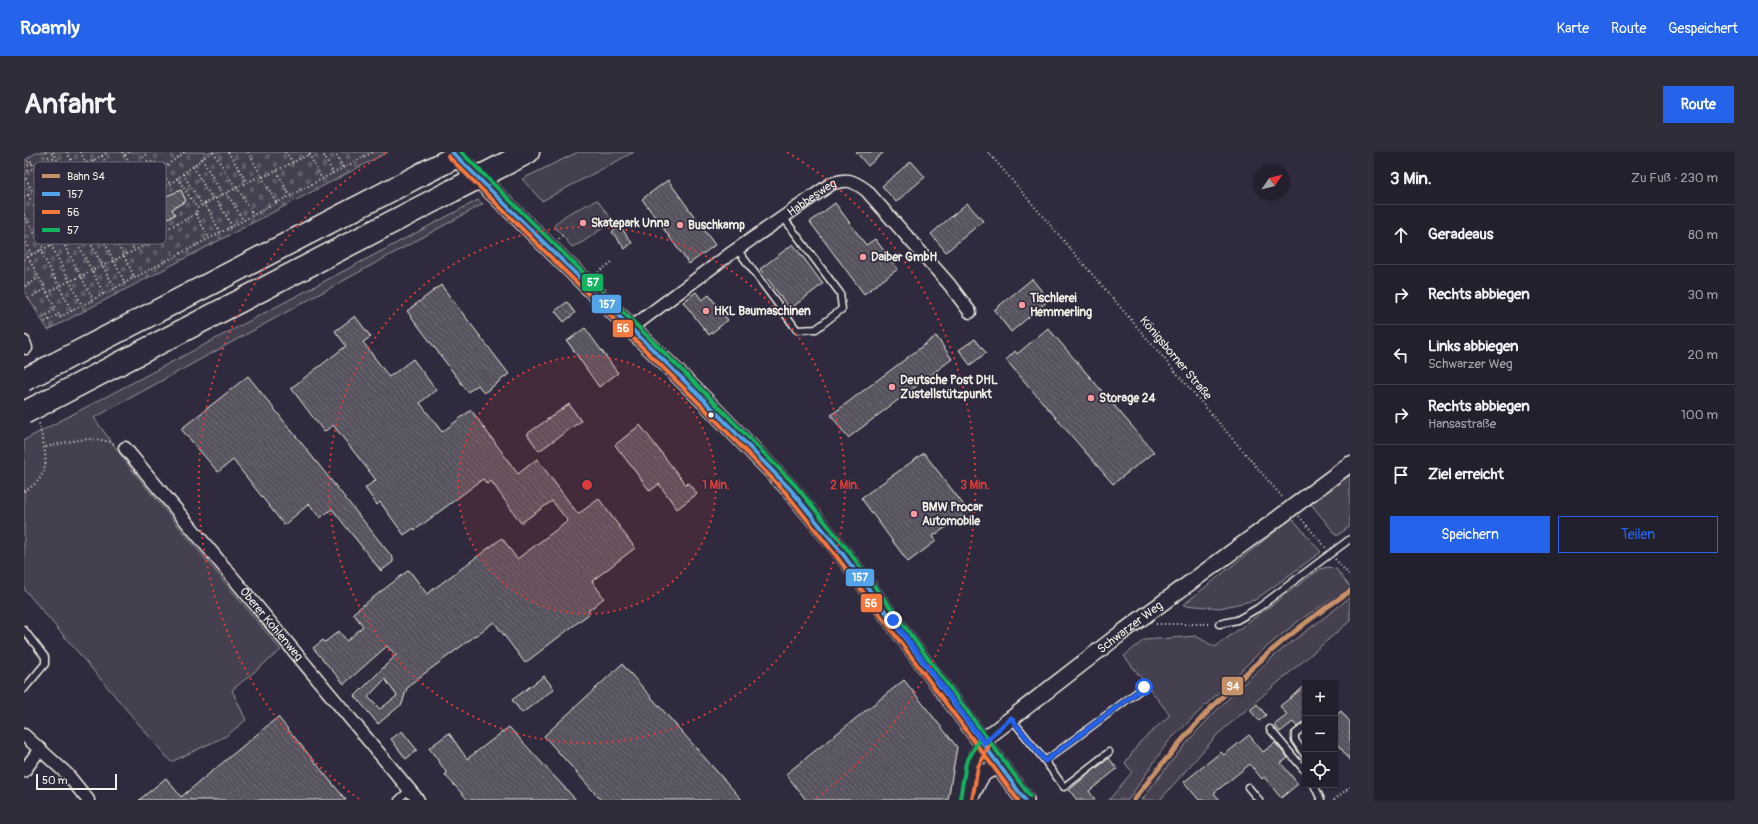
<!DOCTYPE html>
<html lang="de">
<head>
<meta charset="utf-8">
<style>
	body { margin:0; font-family:Pangolin,sans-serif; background:#2f2d3a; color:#f1f3f6 }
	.controls { position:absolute; right:12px; bottom:12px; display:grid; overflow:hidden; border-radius:0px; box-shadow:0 1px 3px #0004 }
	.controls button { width:36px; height:36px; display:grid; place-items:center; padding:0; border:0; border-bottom:1px solid #403e4a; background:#23202e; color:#f1f3f6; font:20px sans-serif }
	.compass { position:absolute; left:1230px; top:12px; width:36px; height:36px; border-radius:50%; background:#23202e; box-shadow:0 1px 3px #0004; rotate:55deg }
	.scale { position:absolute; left:12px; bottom:10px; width:81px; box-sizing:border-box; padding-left:4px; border:2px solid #f4f1e8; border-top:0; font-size:11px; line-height:14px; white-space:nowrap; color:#f4f1e8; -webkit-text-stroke:3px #2f2a3d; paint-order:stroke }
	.stop { position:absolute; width:12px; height:12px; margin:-9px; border:3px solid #2563eb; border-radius:50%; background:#fff }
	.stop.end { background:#2563eb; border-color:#fff; box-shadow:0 1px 4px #0008 }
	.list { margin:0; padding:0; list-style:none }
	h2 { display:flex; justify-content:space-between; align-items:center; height:52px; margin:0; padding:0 16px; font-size:17px }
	h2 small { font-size:13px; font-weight:400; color:#a3a3aa }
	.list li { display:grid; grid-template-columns:26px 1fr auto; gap:12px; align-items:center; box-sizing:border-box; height:60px; padding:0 16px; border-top:1px solid #403e4a }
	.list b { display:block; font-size:15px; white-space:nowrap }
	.list p { margin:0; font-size:13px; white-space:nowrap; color:#a3a3aa }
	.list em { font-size:13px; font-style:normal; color:#a3a3aa }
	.actions { display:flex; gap:8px; padding:12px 16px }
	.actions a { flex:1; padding:9px 0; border:1px solid #2563eb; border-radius:0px; text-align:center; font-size:14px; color:#2563eb }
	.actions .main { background:#2563eb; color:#fff }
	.icon { flex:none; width:22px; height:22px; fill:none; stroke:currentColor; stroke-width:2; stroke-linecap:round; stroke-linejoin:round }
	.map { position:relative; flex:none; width:1326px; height:648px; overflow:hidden; border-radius:0px }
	header { display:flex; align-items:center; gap:24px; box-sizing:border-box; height:56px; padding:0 20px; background:#2563eb; color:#fff }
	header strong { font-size:19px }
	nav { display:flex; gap:22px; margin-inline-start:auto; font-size:14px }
	.intro { display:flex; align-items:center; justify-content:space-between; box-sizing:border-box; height:96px; padding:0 24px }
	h1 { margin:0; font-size:28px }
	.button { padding:10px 18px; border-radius:0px; background:#2563eb; color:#fff; font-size:14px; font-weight:700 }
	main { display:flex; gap:24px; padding:0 24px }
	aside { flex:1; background:#23202e; border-radius:0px; box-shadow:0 1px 3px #0004 }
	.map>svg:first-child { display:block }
	.green { fill:#454050; stroke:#9c989c }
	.cemetery { fill:url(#cemetery-stones); stroke:#9c989c }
	.building { fill:url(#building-back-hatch); stroke:#f4f1e8; fill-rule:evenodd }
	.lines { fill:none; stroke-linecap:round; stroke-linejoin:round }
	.service-casing { stroke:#f4f1e8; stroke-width:9 }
	.minor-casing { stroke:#f4f1e8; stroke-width:15 }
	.tertiary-casing { stroke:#f4f1e8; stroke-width:18 }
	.secondary-casing { stroke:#f4f1e8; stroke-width:20 }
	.motorway-casing { stroke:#f4f1e8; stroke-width:25 }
	.path { stroke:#f4f1e8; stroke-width:2; stroke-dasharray:1 3; stroke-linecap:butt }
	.service { stroke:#2f2a3d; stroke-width:6 }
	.minor { stroke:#2f2a3d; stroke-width:12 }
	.tertiary { stroke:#2f2a3d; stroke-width:15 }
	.secondary { stroke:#2f2a3d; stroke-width:17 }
	.motorway { stroke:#2f2a3d; stroke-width:22 }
	.tertiary-bridge-casing { stroke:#f4f1e8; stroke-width:18; stroke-linecap:butt }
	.motorway-bridge-casing { stroke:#f4f1e8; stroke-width:25; stroke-linecap:butt }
	.tertiary-bridge { stroke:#2f2a3d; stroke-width:15 }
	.motorway-bridge { stroke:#2f2a3d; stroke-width:22 }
	.bus-1-casing { stroke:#2f2a3d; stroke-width:7 }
	.bus-2-casing { stroke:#2f2a3d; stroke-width:7 }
	.bus-3-casing { stroke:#2f2a3d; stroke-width:7 }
	.bus-1 { stroke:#53a3e8; stroke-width:4 }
	.bus-2 { stroke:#f6793e; stroke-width:4 }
	.bus-3 { stroke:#13b361; stroke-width:4 }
	.rail-1-casing { stroke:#2f2a3d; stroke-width:8 }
	.rail-1 { stroke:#c7916a; stroke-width:5 }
	.route { stroke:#2563eb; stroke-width:5 }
	.ring { fill:none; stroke:#d93c3b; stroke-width:2; stroke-dasharray:2 4 }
	.poi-dot { fill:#ff9aa2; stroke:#2f2a3d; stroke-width:1.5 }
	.bus-dot { fill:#f4f1e8; stroke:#2f2a3d; stroke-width:1.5 }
	.labels { text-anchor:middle; stroke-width:3.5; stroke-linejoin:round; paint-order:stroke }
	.street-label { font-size:12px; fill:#f4f1e8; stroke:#2f2a3d }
	.poi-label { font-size:12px; font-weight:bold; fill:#f4f1e8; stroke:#2f2a3d; text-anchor:start }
	.key { fill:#2f2a3d; stroke:#6a6670; stroke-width:1 }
	.key-label { font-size:11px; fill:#f4f1e8 }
	.centre { fill:#d93c3b; stroke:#2f2a3d; stroke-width:2 }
	.ring-label { font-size:12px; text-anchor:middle; font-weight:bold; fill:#d93c3b; stroke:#2f2a3d; stroke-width:3.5; stroke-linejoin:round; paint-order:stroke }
	.line-badge { stroke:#2f2a3d; stroke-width:1.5 }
	.badge-label { font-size:11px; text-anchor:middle; font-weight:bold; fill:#fff }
</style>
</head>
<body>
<header>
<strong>Roamly</strong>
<nav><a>Karte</a><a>Route</a><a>Gespeichert</a></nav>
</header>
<div class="intro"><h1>Anfahrt</h1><a class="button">Route</a></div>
<main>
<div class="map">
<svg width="1326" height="648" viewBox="0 0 1326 648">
	<defs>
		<pattern id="cemetery-stones" width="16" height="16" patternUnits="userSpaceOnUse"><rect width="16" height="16" fill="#454050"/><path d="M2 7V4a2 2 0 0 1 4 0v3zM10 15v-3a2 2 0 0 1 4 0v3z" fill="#605c69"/></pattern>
		<pattern id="building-back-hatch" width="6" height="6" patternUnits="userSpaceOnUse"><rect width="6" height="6" fill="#56525f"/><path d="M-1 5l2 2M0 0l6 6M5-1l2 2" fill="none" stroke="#6f6b76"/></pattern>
	</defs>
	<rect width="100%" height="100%" fill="#2f2a3d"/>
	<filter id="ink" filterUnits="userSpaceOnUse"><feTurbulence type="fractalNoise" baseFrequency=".025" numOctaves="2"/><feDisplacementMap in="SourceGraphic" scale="8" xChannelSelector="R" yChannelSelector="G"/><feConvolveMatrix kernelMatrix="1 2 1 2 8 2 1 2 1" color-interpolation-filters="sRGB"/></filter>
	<g filter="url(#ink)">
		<g class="green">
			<path d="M554,0H610L518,49L498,27Z"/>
			<path d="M454,48L459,52L70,266L108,318L257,498L208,538L222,568L202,584L147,610L0,437V288Z"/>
			<path d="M573,48L589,69L559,90L548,95L530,74C543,58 555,58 573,48Z"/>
			<path d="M1326,323V374L1313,384L1286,351Z"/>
			<path d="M1268,366L1297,400L1231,448L1196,456L1159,453Z"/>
			<path d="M1304,415L1312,417L1326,435L1276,468L1234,502L1144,590L1104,648H1085L1108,620L1101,611L1116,590L1146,563L1100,504L1120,488L1172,484L1191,495L1296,417Z"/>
			<path d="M1326,445V469L1194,582L1136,648H1118C1154,597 1196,552 1242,511C1269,487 1299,468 1326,445Z"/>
		</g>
		<path class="cemetery" d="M13,0H364L24,178L0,139V9Z"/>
		<g class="building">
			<path d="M832,0H860L844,14Z"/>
			<path d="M887,9L901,25L872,50L858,34Z"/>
			<path d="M126,23L140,45L157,38L162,49L148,57L151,63L143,66L119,28Z"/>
			<path d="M644,28L691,93L665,112L618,47Z"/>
			<path d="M811,51L842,93L851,87L874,117L840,142L786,70Z"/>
			<path d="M943,51L959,69L922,100L907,82Z"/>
			<path d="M596,74L608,91L601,97L588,80Z"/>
			<path d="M769,92L799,132L766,157L736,117Z"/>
			<path d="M1008,127L1025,148L987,180L970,158Z"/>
			<path d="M417,133L485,222L460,241L454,233L444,240L383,159Z"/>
			<path d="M672,140L678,148L685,143L704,168L685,183L659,150Z"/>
			<path d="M543,150L551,161L540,170L531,159Z"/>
			<path d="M331,164L347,185L339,190L365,225L389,207L412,238L396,251L418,280L447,258L494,322L513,307L554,362L575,347L611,396L568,429L580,446L564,459L566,461L501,511L470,470L385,533L386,534L383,536L378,552L354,572L331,544L372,503L363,494L320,532L289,496L299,488L301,490L315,479L323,489L339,474L329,461L385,418L403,442L478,386L493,407L544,369L528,349L497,371L467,329L463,332L459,327L391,378L390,376L380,383L356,350L353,353L341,336L352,328L309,273L300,280L267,236L322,194L311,179ZM361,527L373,544L356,557L344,545Z"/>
			<path d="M561,176L594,221L575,235L543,189Z"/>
			<path d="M1024,176L1130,300L1089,332L982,208L991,199L993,202Z"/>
			<path d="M912,184L928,207L824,286L807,263Z"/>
			<path d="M951,187L962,201L946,213L935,198Z"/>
			<path d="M224,224L369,406V410L357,419L308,357L296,366L285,352L260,373L209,308L194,320L157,277Z"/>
			<path d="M545,252L557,269L515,299L503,282Z"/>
			<path d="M616,273L662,333L664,331L673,342L653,357L635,332L626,339L591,293Z"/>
			<path d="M900,301L945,360L909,384L912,389L884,410L837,346Z"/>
			<path d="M598,512L718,648H577L520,584Z"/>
			<path d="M520,524L530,537L498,561L488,548Z"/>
			<path d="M880,528L933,595L924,648H782L762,622Z"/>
			<path d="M1281,534V570L1273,575L1269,570L1256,580L1250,573L1263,563L1256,554Z"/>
			<path d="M1233,552L1242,563L1235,569L1227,559V557Z"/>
			<path d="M1317,559L1326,570V608L1311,589V564Z"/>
			<path d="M254,565L322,648H115L142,626L157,645Z"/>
			<path d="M485,575L552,648H444L421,623L423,621L405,596L425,581L443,607Z"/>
			<path d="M378,579L393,598L382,607L367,587Z"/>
			<path d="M1225,583L1239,600L1251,591L1264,606L1257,611L1274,632L1257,646L1240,625L1238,627L1226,612L1190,641L1196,648H1175L1160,630L1197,600L1200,603Z"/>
			<path d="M1085,606L1093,617L1065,639L1071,648H1053L1045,638Z"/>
		</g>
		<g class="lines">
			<defs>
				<g id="service">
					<path d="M713,97L773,178L792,177L818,157L816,141L759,65"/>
					<path d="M1195,472L1213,468L1234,456L1326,387"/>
					<path d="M0,478L21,505V512L0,537"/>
					<path d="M987,566L1021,609"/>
					<path d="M1281,574L1271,582V588L1281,603"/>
					<path d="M1246,577L1281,619"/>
					<path d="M1085,600L1040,635L1021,609L1120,535"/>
					<path d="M1290,633L1297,648"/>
					<path d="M1224,635L1235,648"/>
					<path d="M374,648L385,638"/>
				</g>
				<g id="minor">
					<path id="s1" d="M607,176L706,102L807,32C823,26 828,28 842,38L925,132L946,160"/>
					<path d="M0,190L2,196"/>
					<path id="s2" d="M101,296L394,648"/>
					<path d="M0,583L43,622L64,648"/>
					<path d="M0,619L16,597"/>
				</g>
				<g id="tertiary">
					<path d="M1282,345L1326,312"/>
					<path d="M948,643C956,627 957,616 978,616"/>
					<path id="s3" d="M942,648L952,604L966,583L1100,479L1257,364"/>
				</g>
				<path id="secondary" d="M428,0L681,249L766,337L818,401L1001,648"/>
				<g id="motorway">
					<path d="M487,9L504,0"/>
					<path d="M33,211L398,22"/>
					<path d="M29,246L428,39"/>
				</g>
			</defs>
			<use href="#service" class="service-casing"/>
			<use href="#minor" class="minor-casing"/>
			<use href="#tertiary" class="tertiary-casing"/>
			<use href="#secondary" class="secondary-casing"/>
			<use href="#motorway" class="motorway-casing"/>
			<g class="path">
				<path d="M21,0H22"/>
				<path d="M29,0L41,23"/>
				<path d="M43,0L52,17"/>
				<path d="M56,0L63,12"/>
				<path d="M98,0L116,24L115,31L120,44"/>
				<path d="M189,0L212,36"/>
				<path d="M204,0L223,30"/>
				<path d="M224,0L252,50"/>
				<path d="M261,0L269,10"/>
				<path d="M298,0L309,21"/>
				<path d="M311,0L319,16"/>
				<path d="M964,0L1259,346"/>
				<path d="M285,2L298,27"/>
				<path d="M101,3L105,0"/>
				<path d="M78,4L105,52"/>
				<path d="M24,5L30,1"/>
				<path d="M178,7L199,43"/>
				<path d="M69,9L94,58"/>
				<path d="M21,11L30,29"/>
				<path d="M0,12L6,8L20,34"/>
				<path d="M0,15L8,11"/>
				<path d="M57,15L84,63"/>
				<path d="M169,15L189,48"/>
				<path d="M116,17L112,11L126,0"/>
				<path d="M137,18L161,0"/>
				<path d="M253,19L265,43"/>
				<path d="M0,21L31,5"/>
				<path d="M47,21L73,69"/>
				<path d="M159,22L178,53"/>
				<path d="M0,23L9,40"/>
				<path d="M116,23V17L123,10H131L146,32"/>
				<path d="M239,25L290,0"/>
				<path d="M36,26L61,74"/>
				<path d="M153,26L173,56"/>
				<path d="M25,32L52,79"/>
				<path d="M213,35L229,63"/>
				<path d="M135,37L146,32L187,0"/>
				<path d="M14,38L40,86"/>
				<path d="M203,41L219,68"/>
				<path d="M4,43L30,91"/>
				<path d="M0,45L83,1"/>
				<path d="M192,46L208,74"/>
				<path d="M111,49L131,83L172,62L173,56L178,53L238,23"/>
				<path d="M181,51L196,80"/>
				<path d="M101,54L122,93"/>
				<path d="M90,60L110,98"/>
				<path d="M172,62L185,86"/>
				<path d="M0,63L19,96"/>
				<path d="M80,65L111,126"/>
				<path d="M70,70L101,131"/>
				<path d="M58,76L91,136"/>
				<path d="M48,81L80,142"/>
				<path d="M0,87L8,102"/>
				<path d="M37,87L69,147"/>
				<path d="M535,87L538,83"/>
				<path d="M27,93L58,153"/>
				<path d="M16,98L48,159"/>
				<path d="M4,105L36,165L349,0"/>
				<path d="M0,107L127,41"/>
				<path d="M571,123L589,109"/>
				<path d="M1,134L15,126"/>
				<path d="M23,140L141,84"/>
				<path d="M9,144L21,137"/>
				<path d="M19,165L32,157"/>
				<path d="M21,170L35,162"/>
				<path d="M22,295C45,290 68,282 91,292"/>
				<path d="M0,339C32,323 20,298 15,271"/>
				<path d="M1275,364L1302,396"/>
				<path d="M1311,407L1326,424"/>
				<path d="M1132,472H1188"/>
				<path d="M1310,648L1326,635"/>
			</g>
			<use href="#service" class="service"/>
			<use href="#minor" class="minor"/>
			<use href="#tertiary" class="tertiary"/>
			<use href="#secondary" class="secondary"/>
			<use href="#motorway" class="motorway"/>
			<defs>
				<path id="tertiary-bridge" d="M1257,364L1282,345"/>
				<g id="motorway-bridge">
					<path d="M398,22L441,0"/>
					<path d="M428,39L487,9"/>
					<path d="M0,228L33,211"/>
					<path d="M0,261L29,246"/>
				</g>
			</defs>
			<use href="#tertiary-bridge" class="tertiary-bridge-casing"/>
			<use href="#motorway-bridge" class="motorway-bridge-casing"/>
			<use href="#tertiary-bridge" class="tertiary-bridge"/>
			<use href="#motorway-bridge" class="motorway-bridge"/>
			<defs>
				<path id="bus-1" d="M428,0L681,249L766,337L818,401L1001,648"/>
				<g id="bus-2">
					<path d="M424,4L677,253L762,341L813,405L994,648"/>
					<path d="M948,648L954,615L965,594"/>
				</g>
				<g id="bus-3">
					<path d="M437,0L685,245L771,333L823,397L1006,644"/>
					<path d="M936,647L942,611L955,588"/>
				</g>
			</defs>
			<use href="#bus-1" class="bus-1-casing"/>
			<use href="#bus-2" class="bus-2-casing"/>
			<use href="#bus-3" class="bus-3-casing"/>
			<use href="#bus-1" class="bus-1"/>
			<use href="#bus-2" class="bus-2"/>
			<use href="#bus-3" class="bus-3"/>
			<defs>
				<path id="rail-1" d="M1110,648C1173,564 1238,498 1326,439"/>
			</defs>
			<use href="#rail-1" class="rail-1-casing"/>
			<use href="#rail-1" class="rail-1"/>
		</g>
	</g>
	<g class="lines" filter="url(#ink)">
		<path class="route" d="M869,468L960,591L987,566L1021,609L1120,535"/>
	</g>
	<circle cx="563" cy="333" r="129" fill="#d93c3b" fill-opacity=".12"/>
	<g class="ring">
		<circle cx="563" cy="333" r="129"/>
		<circle cx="563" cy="333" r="258"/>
		<path d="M335 647A388 388 0 0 1 363 0M763 0A388 388 0 0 1 791 647"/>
	</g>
	<g class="poi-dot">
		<circle cx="559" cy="71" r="4"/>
		<circle cx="656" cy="73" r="4"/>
		<circle cx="839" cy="105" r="4"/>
		<circle cx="998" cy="153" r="4"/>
		<circle cx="682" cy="159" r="4"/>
		<circle cx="868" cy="235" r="4"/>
		<circle cx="1067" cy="246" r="4"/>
		<circle cx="890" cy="362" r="4"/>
	</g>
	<circle class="bus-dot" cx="687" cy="263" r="3.5"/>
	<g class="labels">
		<g class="street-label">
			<text dy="4" stroke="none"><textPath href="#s1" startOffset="223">Habbesweg</textPath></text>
			<text transform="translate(1152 206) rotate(50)" y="4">Königsborner Straße</text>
			<text dy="4" stroke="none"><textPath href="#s2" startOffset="229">Oberer Kohlenweg</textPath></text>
			<text dy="4" stroke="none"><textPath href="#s3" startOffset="247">Schwarzer Weg</textPath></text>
		</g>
		<g class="poi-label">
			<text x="567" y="75">Skatepark Unna</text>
			<text x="664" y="77">Buschkamp</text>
			<text x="847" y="109">Daiber GmbH</text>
			<text x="1006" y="150">Tischlerei<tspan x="1006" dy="14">Hemmerling</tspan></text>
			<text x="690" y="163">HKL Baumaschinen</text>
			<text x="876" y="232">Deutsche Post DHL<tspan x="876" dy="14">Zustellstützpunkt</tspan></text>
			<text x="1075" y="250">Storage 24</text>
			<text x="898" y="359">BMW Procar<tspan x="898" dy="14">Automobile</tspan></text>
		</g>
	</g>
	<rect x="10" y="10" width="132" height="82" rx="6" class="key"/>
	<rect x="18" y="22" width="18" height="4" fill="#c7916a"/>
	<rect x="18" y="40" width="18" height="4" fill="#53a3e8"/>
	<rect x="18" y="58" width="18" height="4" fill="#f6793e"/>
	<rect x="18" y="76" width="18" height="4" fill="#13b361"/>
	<g class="key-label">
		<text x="43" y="28">Bahn S4</text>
		<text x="43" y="46">157</text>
		<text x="43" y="64">56</text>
		<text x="43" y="82">57</text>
	</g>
	<circle cx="563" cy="333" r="6" class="centre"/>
	<g class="ring-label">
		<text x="692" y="337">1 Min.</text>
		<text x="821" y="337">2 Min.</text>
		<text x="951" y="337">3 Min.</text>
	</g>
	<g class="line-badge">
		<rect x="557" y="121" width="23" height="19" rx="4" fill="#13b361"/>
		<rect x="567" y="142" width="31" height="20" rx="4" fill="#53a3e8"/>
		<rect x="588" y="167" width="22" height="19" rx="4" fill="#f6793e"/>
		<rect x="821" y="416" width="30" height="19" rx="4" fill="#53a3e8"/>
		<rect x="836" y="441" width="23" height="20" rx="4" fill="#f6793e"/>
		<rect x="1197" y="524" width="23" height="20" rx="4" fill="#c7916a"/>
	</g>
	<g class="badge-label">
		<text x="569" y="134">57</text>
		<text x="583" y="156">157</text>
		<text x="599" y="180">56</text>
		<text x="836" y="429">157</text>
		<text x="847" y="455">56</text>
		<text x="1209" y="538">S4</text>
	</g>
</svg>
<div class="controls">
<button>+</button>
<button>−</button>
<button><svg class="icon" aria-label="locate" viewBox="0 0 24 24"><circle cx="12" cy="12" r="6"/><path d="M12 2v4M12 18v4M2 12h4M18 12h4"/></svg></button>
</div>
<svg class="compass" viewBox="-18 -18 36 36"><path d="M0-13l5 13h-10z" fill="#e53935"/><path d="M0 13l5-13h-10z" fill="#a3a3aa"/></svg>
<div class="scale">50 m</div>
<div class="stop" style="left:1120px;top:535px"></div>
<div class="stop end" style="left:869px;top:468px"></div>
</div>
<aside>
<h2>3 Min.<small>Zu Fuß · 230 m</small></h2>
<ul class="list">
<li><svg class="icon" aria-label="ahead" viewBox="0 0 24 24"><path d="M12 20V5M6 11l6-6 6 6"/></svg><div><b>Geradeaus</b></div><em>80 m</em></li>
<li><svg class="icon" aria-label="right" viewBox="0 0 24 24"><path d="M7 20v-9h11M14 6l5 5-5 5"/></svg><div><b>Rechts abbiegen</b></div><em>30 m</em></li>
<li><svg class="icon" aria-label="left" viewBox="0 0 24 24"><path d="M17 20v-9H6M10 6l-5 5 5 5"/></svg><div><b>Links abbiegen</b><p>Schwarzer Weg</p></div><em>20 m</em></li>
<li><svg class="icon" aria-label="right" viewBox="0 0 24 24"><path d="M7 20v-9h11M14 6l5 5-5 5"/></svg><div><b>Rechts abbiegen</b><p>Hansastraße</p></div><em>100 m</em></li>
<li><svg class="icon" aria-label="arrive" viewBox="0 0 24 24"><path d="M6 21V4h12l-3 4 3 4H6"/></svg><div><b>Ziel erreicht</b></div></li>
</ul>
<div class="actions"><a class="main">Speichern</a><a>Teilen</a></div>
</aside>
</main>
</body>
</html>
